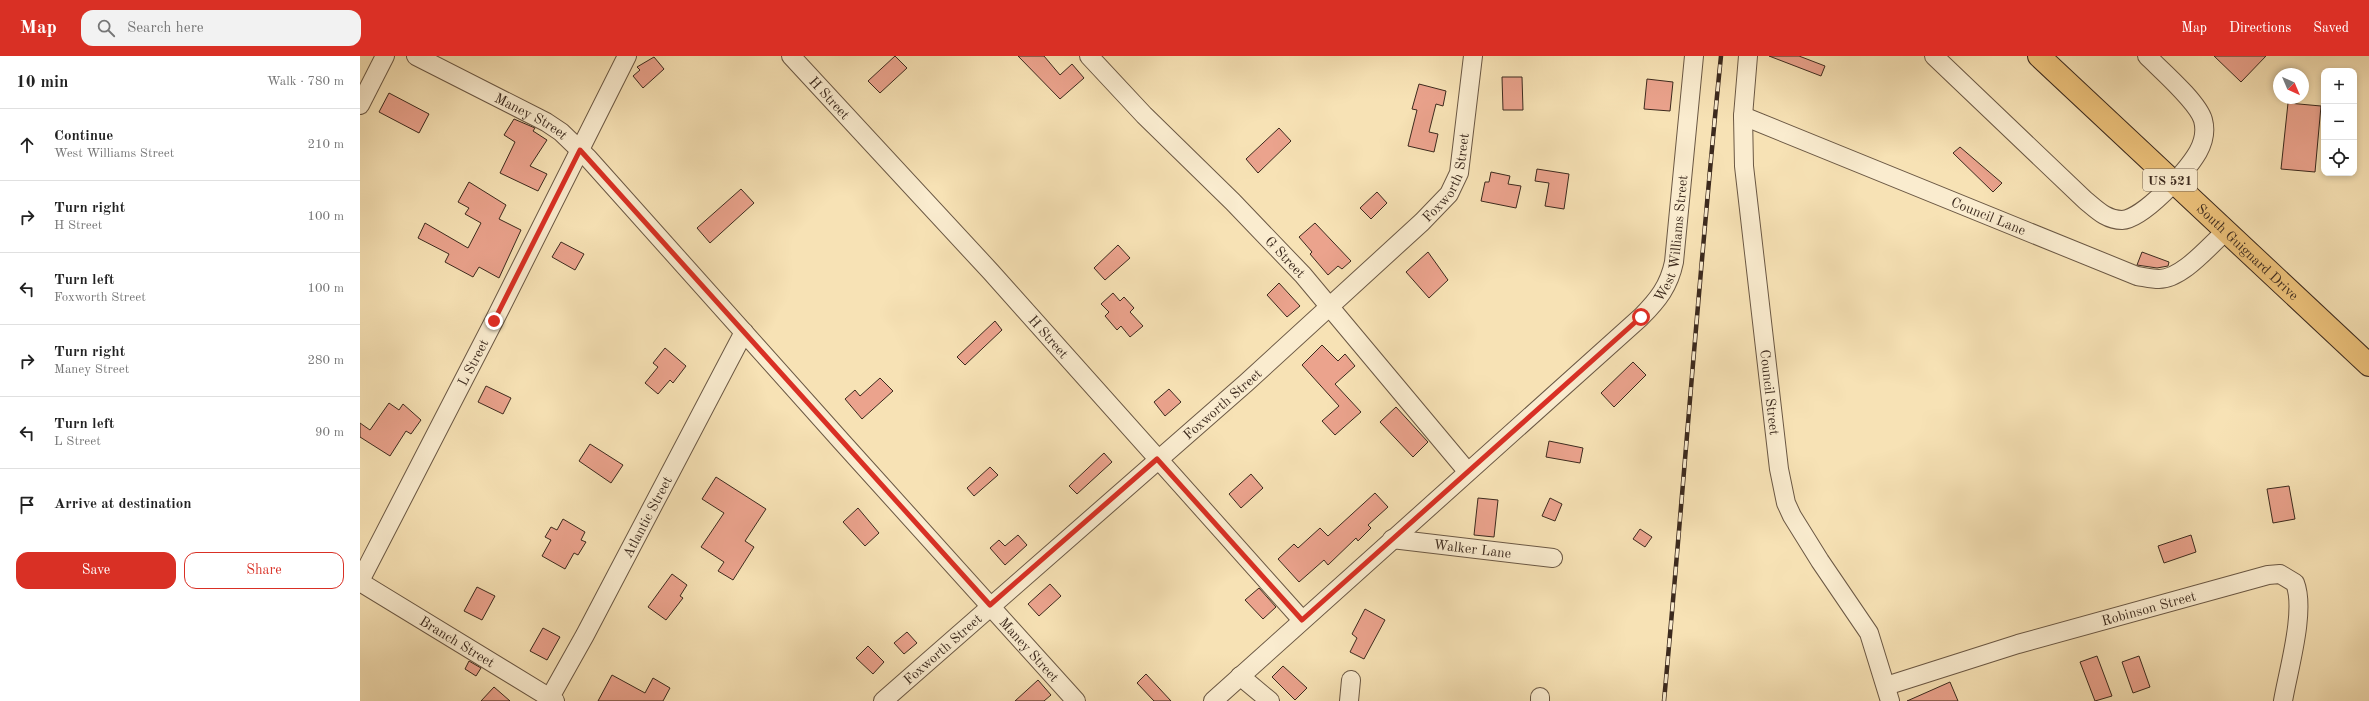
<!DOCTYPE html>
<html lang="en">
<head>
<meta charset="utf-8">
<style>
	body { margin:0; font-family:"Old Standard TT",serif; background:#f2f2f2; color:#222 }
	.controls { position:absolute; right:12px; top:12px; display:grid; overflow:hidden; border-radius:8px; box-shadow:0 2px 6px #0003 }
	.controls button { width:36px; height:36px; display:grid; place-items:center; padding:0; border:0; border-bottom:1px solid #e0e0e0; background:#fff; color:#222; font:20px sans-serif }
	.compass { position:absolute; left:1913px; top:12px; width:36px; height:36px; border-radius:50%; background:#fff; box-shadow:0 2px 6px #0003; rotate:136deg }
	.stop { position:absolute; width:12px; height:12px; margin:-9px; border:3px solid #d93025; border-radius:50%; background:#fff }
	.stop.end { background:#d93025; border-color:#fff; box-shadow:0 1px 4px #0008 }
	.list { margin:0; padding:0; list-style:none }
	h2 { display:flex; justify-content:space-between; align-items:center; height:52px; margin:0; padding:0 16px; font-size:17px }
	h2 small { font-size:13px; font-weight:400; color:#767676 }
	.list li { display:grid; grid-template-columns:26px 1fr auto; gap:12px; align-items:center; box-sizing:border-box; height:72px; padding:0 16px; border-top:1px solid #e0e0e0 }
	.list b { display:block; font-size:15px; white-space:nowrap }
	.list p { margin:0; font-size:13px; white-space:nowrap; color:#767676 }
	.list em { font-size:13px; font-style:normal; color:#767676 }
	.actions { display:flex; gap:8px; padding:12px 16px }
	.actions a { flex:1; padding:9px 0; border:1px solid #d93025; border-radius:12px; text-align:center; font-size:14px; color:#d93025 }
	.actions .main { background:#d93025; color:#fff }
	.icon { flex:none; width:22px; height:22px; fill:none; stroke:currentColor; stroke-width:2; stroke-linecap:round; stroke-linejoin:round }
	.map { position:relative; flex:none; width:2009px; height:645px; overflow:hidden }
	header { display:flex; align-items:center; gap:24px; box-sizing:border-box; height:56px; padding:0 20px; background:#d93025; color:#fff }
	header strong { font-size:19px }
	nav { display:flex; gap:22px; margin-inline-start:auto; font-size:14px }
	.search { width:280px; height:36px; background:#f2f2f2; display:flex; align-items:center; gap:10px; box-sizing:border-box; padding:0 14px; border-radius:12px; color:#767676; font-size:15px }
	main { display:flex }
	aside { flex:1; background:#fff }
	.map>svg:first-child { display:block }
	.building { fill:#eba38d; stroke:#3c2a1e }
	.lines { fill:none; stroke-linecap:round; stroke-linejoin:round }
	.minor-casing { stroke:#6b5844; stroke-width:20 }
	.highway-casing { stroke:#3c2a1e; stroke-width:24 }
	.minor { stroke:#faeccf; stroke-width:18 }
	.highway { stroke:#ecc17a; stroke-width:22 }
	.rail-casing { stroke:#3c2a1e; stroke-width:4.5 }
	.rail { stroke:#faeccf; stroke-width:3; stroke-dasharray:9; stroke-linecap:butt }
	.route { stroke:#d93025; stroke-width:5 }
	.labels { text-anchor:middle; stroke-width:3; stroke-linejoin:round; paint-order:stroke }
	.shield { fill:#faeccf; stroke:#756453; stroke-width:1 }
	.shield-label { font-size:13px; font-weight:bold; fill:#3c2a1e }
	.street-label { font-size:14px; fill:#3c2a1e; stroke:#faeccf }
</style>
</head>
<body>
<header>
<strong>Map</strong>
<div class="search"><svg class="icon" aria-label="search" viewBox="0 0 24 24"><circle cx="10" cy="10" r="6"/><path d="M15 15l6 6"/></svg>Search here</div>
<nav><a>Map</a><a>Directions</a><a>Saved</a></nav>
</header>
<main>
<aside>
<h2>10 min<small>Walk · 780 m</small></h2>
<ul class="list">
<li><svg class="icon" aria-label="ahead" viewBox="0 0 24 24"><path d="M12 20V5M6 11l6-6 6 6"/></svg><div><b>Continue</b><p>West Williams Street</p></div><em>210 m</em></li>
<li><svg class="icon" aria-label="right" viewBox="0 0 24 24"><path d="M7 20v-9h11M14 6l5 5-5 5"/></svg><div><b>Turn right</b><p>H Street</p></div><em>100 m</em></li>
<li><svg class="icon" aria-label="left" viewBox="0 0 24 24"><path d="M17 20v-9H6M10 6l-5 5 5 5"/></svg><div><b>Turn left</b><p>Foxworth Street</p></div><em>100 m</em></li>
<li><svg class="icon" aria-label="right" viewBox="0 0 24 24"><path d="M7 20v-9h11M14 6l5 5-5 5"/></svg><div><b>Turn right</b><p>Maney Street</p></div><em>280 m</em></li>
<li><svg class="icon" aria-label="left" viewBox="0 0 24 24"><path d="M17 20v-9H6M10 6l-5 5 5 5"/></svg><div><b>Turn left</b><p>L Street</p></div><em>90 m</em></li>
<li><svg class="icon" aria-label="arrive" viewBox="0 0 24 24"><path d="M6 21V4h12l-3 4 3 4H6"/></svg><div><b>Arrive at destination</b></div></li>
</ul>
<div class="actions"><a class="main">Save</a><a>Share</a></div>
</aside>
<div class="map">
<svg width="2009" height="645" viewBox="0 0 2009 645">
	<rect width="100%" height="100%" fill="#f7e2b5"/>
	<filter id="stains"><feTurbulence type="fractalNoise" baseFrequency=".005" numOctaves="4"/><feColorMatrix values="0 0 0 0 .2 0 0 0 0 .09 0 0 0 0 .02 0 0 0 .5 -.17"/></filter>
	<radialGradient id="worn" r=".72"><stop offset=".6" stop-color="#630" stop-opacity="0"/><stop offset="1" stop-color="#630" stop-opacity=".3"/></radialGradient>
	<g class="building">
		<path d="M535,0L547,12L520,37L508,25Z"/>
		<path d="M658,0H684L700,19L712,8L724,22L700,43Z"/>
		<path d="M1409,0H1439L1465,10L1461,20Z"/>
		<path d="M1854,0H1906L1881,26Z"/>
		<path d="M294,1L304,13L283,32L273,20L280,14L277,11Z"/>
		<path d="M1142,21H1162L1163,54H1143Z"/>
		<path d="M1287,23L1313,26L1310,55L1284,53Z"/>
		<path d="M1059,28L1086,35L1083,50L1076,48L1069,76L1078,78L1074,96L1048,90L1057,54L1052,53Z"/>
		<path d="M29,37L69,58L59,77L19,56Z"/>
		<path d="M1928,47L1961,50L1955,116L1921,113Z"/>
		<path d="M154,63L175,72L173,75L187,84L170,110L187,118L178,135L140,117L155,86L144,79Z"/>
		<path d="M919,72L931,85L898,117L886,103Z"/>
		<path d="M1600,91L1642,127L1633,136L1593,97Z"/>
		<path d="M1177,113L1209,118L1204,153L1185,150L1189,127L1175,125Z"/>
		<path d="M1131,116L1150,120L1148,128L1161,130L1156,152L1121,145L1125,126H1129Z"/>
		<path d="M109,126L146,149L139,163L161,174L139,222L119,211L113,221L85,206L89,198L58,182L65,167L108,192L121,167L105,158L109,152L98,146Z"/>
		<path d="M381,133L394,147L350,187L337,172Z"/>
		<path d="M1017,136L1027,147L1011,163L1000,152Z"/>
		<path d="M955,167L991,205L982,213L978,210L968,219L950,198L952,196L939,181Z"/>
		<path d="M201,186L224,198L215,214L192,201Z"/>
		<path d="M758,189L770,202L745,224L734,212Z"/>
		<path d="M1068,196L1088,224L1069,242L1046,216Z"/>
		<path d="M1782,196L1809,206L1808,210L1797,212L1777,209Z"/>
		<path d="M919,227L940,250L927,261L907,239Z"/>
		<path d="M753,237L760,245L764,241L774,252L770,256L783,270L770,281L761,270L757,274L745,260L749,256L741,248Z"/>
		<path d="M635,265L642,274L605,309L597,301Z"/>
		<path d="M962,289L978,305L985,298L995,310L975,328L1001,356L975,379L962,365L979,350L942,309Z"/>
		<path d="M305,292L326,310L313,327L310,324L298,338L285,327L298,311L293,307Z"/>
		<path d="M1273,306L1286,319L1254,351L1241,337Z"/>
		<path d="M520,322L533,335L502,363L485,343L495,334L500,340Z"/>
		<path d="M126,330L151,342L143,358L118,346Z"/>
		<path d="M809,333L821,346L805,360L794,346Z"/>
		<path d="M29,347L39,354L43,348L61,364L51,378L46,375L30,400L0,381V367L10,374Z"/>
		<path d="M1036,351L1068,386L1053,401L1020,366Z"/>
		<path d="M1189,385L1223,392L1220,407L1186,401Z"/>
		<path d="M230,388L263,409L251,427L219,405Z"/>
		<path d="M744,397L752,406L717,438L709,430Z"/>
		<path d="M630,411L638,419L614,440L607,432Z"/>
		<path d="M891,418L903,432L881,452L869,438Z"/>
		<path d="M356,421L406,453L385,485L394,491L373,524L358,515L364,506L341,491L364,457L342,443Z"/>
		<path d="M1929,430L1935,463L1913,467L1907,433Z"/>
		<path d="M1015,437L1028,451L1008,469L1011,472L998,485L996,482L968,509L964,504L939,526L918,503L934,488L938,492L960,472L968,480Z"/>
		<path d="M1118,442L1138,444L1134,481L1114,479Z"/>
		<path d="M1190,442L1202,448L1195,465L1182,460Z"/>
		<path d="M498,452L519,477L505,490L483,466Z"/>
		<path d="M203,463L225,476L221,484L226,486L218,499L214,497L205,513L182,500L191,484L185,481L191,471L197,474Z"/>
		<path d="M1280,473L1292,481L1285,491L1273,483Z"/>
		<path d="M658,479L667,489L645,509L630,492L639,484L645,490Z"/>
		<path d="M1831,479L1836,496L1804,507L1798,490Z"/>
		<path d="M312,518L327,529L320,540L323,542L306,564L288,551Z"/>
		<path d="M690,528L701,540L679,560L668,548Z"/>
		<path d="M117,531L135,540L122,564L104,555Z"/>
		<path d="M899,532L916,551L903,563L885,544Z"/>
		<path d="M1005,553L1025,564L1004,603L990,596L997,582L992,578Z"/>
		<path d="M183,572L200,581L187,604L170,595Z"/>
		<path d="M547,576L557,587L544,598L534,587Z"/>
		<path d="M508,590L524,606L513,618L496,602Z"/>
		<path d="M1737,600L1752,640L1735,645L1720,606Z"/>
		<path d="M1779,600L1790,631L1773,637L1762,606Z"/>
		<path d="M109,605L121,612L116,620L105,613Z"/>
		<path d="M923,610L947,632L935,644L912,621Z"/>
		<path d="M786,618L811,645H794L777,627Z"/>
		<path d="M252,619L285,637L293,622L310,632L303,645H238Z"/>
		<path d="M678,624L691,639L684,645H655Z"/>
		<path d="M1590,626L1598,645H1547Z"/>
		<path d="M134,631L150,645H121Z"/>
	</g>
	<g class="lines">
		<defs>
			<g id="minor">
				<path id="s1" d="M56,0L186,66L201,76L228,102L482,386L716,645"/>
				<path id="s2" d="M431,0L631,216L942,564"/>
				<path id="s3" d="M729,0L784,59L873,146L943,219L1107,415"/>
				<path id="s4" d="M1388,0L1383,60L1384,110L1419,413L1426,447L1432,460L1460,505L1509,577L1530,645"/>
				<path d="M1574,0L1725,144C1736,153 1746,164 1762,164C1783,163 1827,115 1838,96C1843,87 1846,75 1843,64C1838,46 1801,14 1787,0"/>
				<path d="M0,49L25,0"/>
				<path id="s5" d="M1383,60L1777,220C1784,221 1792,223 1799,223C1822,223 1849,190 1865,176"/>
				<path id="s6" d="M1032,483L1193,502"/>
				<path id="s7" d="M0,525L134,265L267,0"/>
				<path id="s8" d="M0,526L195,645"/>
				<path d="M880,620L910,645"/>
				<path id="s9" d="M1526,630L1658,588L1908,519L1920,518L1935,527C1946,555 1928,615 1923,645"/>
				<path id="s10" d="M188,645L225,579L384,276"/>
				<path id="s11" d="M523,645L886,327L1062,166L1089,138L1099,117L1113,0"/>
				<path id="s12" d="M853,645L1281,261C1298,244 1309,230 1314,206L1334,0"/>
				<path d="M989,645L991,624"/>
				<path d="M1180,645V641"/>
			</g>
			<g id="highway">
				<path id="s13" d="M1679,0L2009,309"/>
			</g>
		</defs>
		<use href="#minor" class="minor-casing"/>
		<use href="#highway" class="highway-casing"/>
		<use href="#minor" class="minor"/>
		<use href="#highway" class="highway"/>
		<defs>
			<path id="rail" d="M1304,645C1324,430 1339,215 1361,0"/>
		</defs>
		<use href="#rail" class="rail-casing"/>
		<use href="#rail" class="rail"/>
	</g>
	<g class="lines">
		<path class="route" d="M134,265L220,94L630,549L797,403L942,564L1281,261"/>
	</g>
	<g class="labels">
		<rect class="shield" x="1783" y="113" width="54" height="22" rx="3"/>
		<g class="shield-label">
			<text x="1810" y="129">US 521</text>
		</g>
		<g class="street-label">
			<text dy="5" stroke="none"><textPath href="#s2" startOffset="57">H Street</textPath></text>
			<text dy="5" stroke="none"><textPath href="#s1" startOffset="130">Maney Street</textPath></text>
			<text dy="5" stroke="none"><textPath href="#s11" startOffset="774">Foxworth Street</textPath></text>
			<text dy="5" stroke="none"><textPath href="#s5" startOffset="265">Council Lane</textPath></text>
			<text dy="5" stroke="none"><textPath href="#s12" startOffset="663">West Williams Street</textPath></text>
			<text dy="5" stroke="none"><textPath href="#s13" startOffset="286">South Guignard Drive</textPath></text>
			<text dy="5" stroke="none"><textPath href="#s3" startOffset="281">G Street</textPath></text>
			<text dy="5" stroke="none"><textPath href="#s2" startOffset="381">H Street</textPath></text>
			<text dy="5" stroke="none"><textPath href="#s7" startOffset="246">L Street</textPath></text>
			<text dy="5" stroke="none"><textPath href="#s4" startOffset="338">Council Street</textPath></text>
			<text dy="5" stroke="none"><textPath href="#s11" startOffset="451">Foxworth Street</textPath></text>
			<text dy="5" stroke="none"><textPath href="#s10" startOffset="209">Atlantic Street</textPath></text>
			<text dy="5" stroke="none"><textPath href="#s6" startOffset="81">Walker Lane</textPath></text>
			<text dy="5" stroke="none"><textPath href="#s9" startOffset="274">Robinson Street</textPath></text>
			<text dy="5" stroke="none"><textPath href="#s8" startOffset="114">Branch Street</textPath></text>
			<text dy="5" stroke="none"><textPath href="#s11" startOffset="79">Foxworth Street</textPath></text>
			<text dy="5" stroke="none"><textPath href="#s1" startOffset="862">Maney Street</textPath></text>
		</g>
	</g>
	<rect width="100%" height="100%" filter="url(#stains)"/>
	<rect width="100%" height="100%" fill="url(#worn)"/>
</svg>
<div class="controls">
<button>+</button>
<button>−</button>
<button><svg class="icon" aria-label="locate" viewBox="0 0 24 24"><circle cx="12" cy="12" r="6"/><path d="M12 2v4M12 18v4M2 12h4M18 12h4"/></svg></button>
</div>
<svg class="compass" viewBox="-18 -18 36 36"><path d="M0-13l5 13h-10z" fill="#e53935"/><path d="M0 13l5-13h-10z" fill="#767676"/></svg>
<div class="stop" style="left:1281px;top:261px"></div>
<div class="stop end" style="left:134px;top:265px"></div>
</div>
</main>
</body>
</html>
